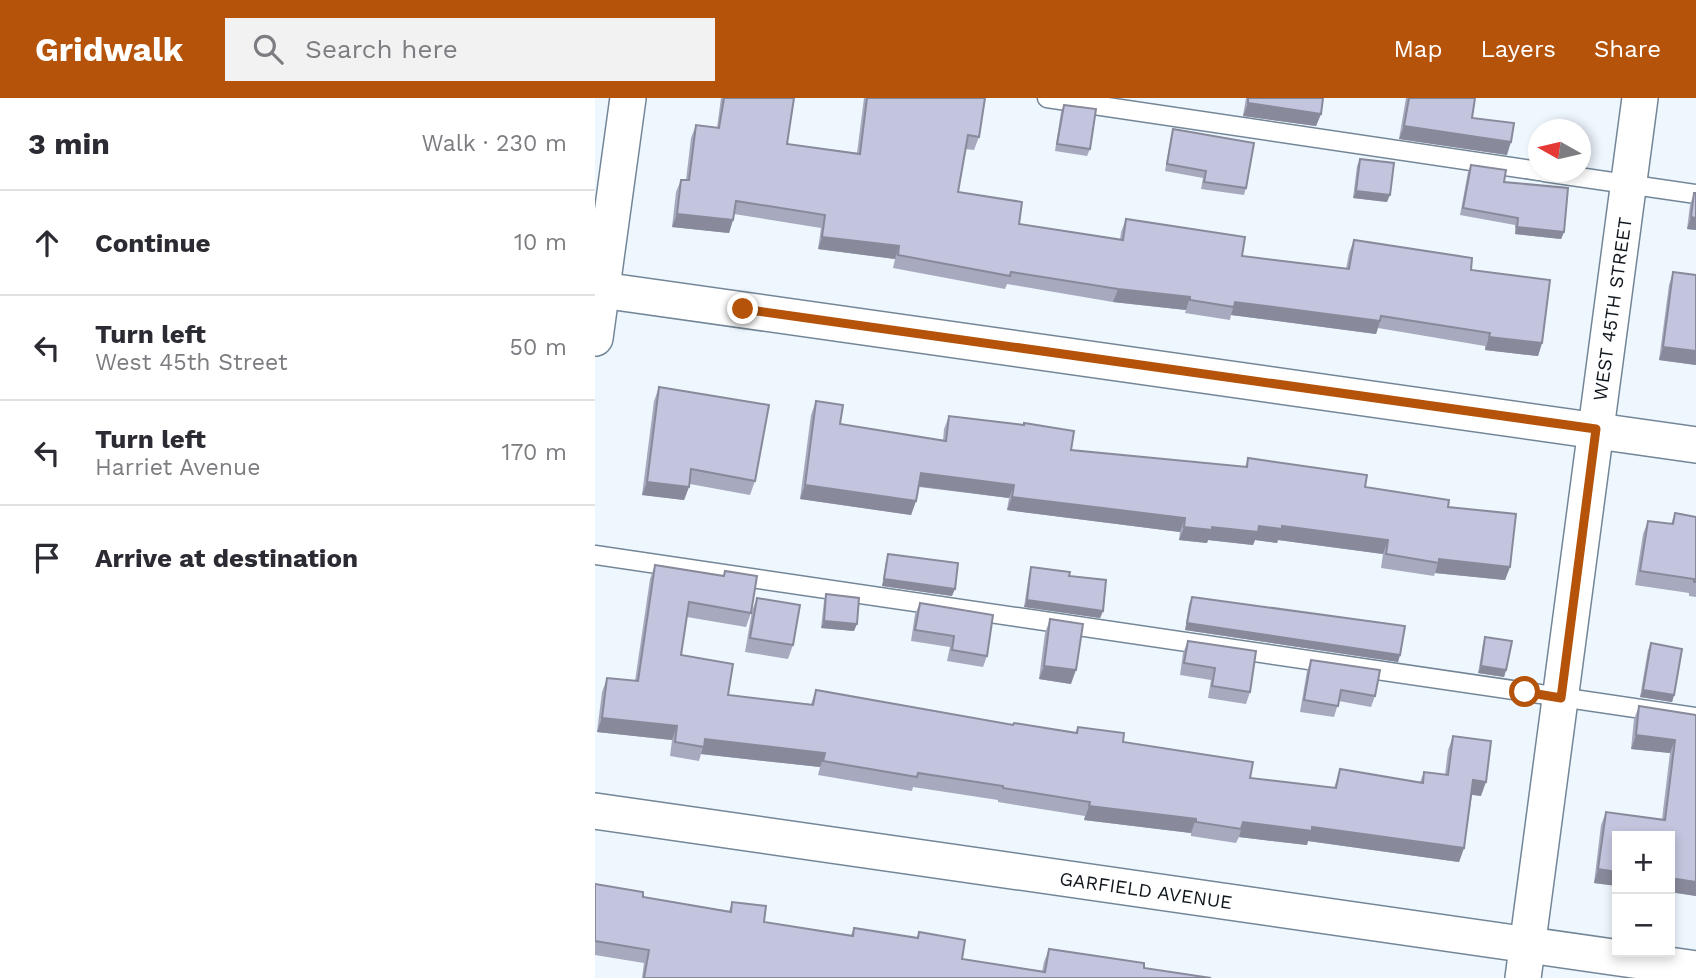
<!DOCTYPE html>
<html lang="en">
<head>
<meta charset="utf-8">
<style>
	body { margin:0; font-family:"Work Sans",sans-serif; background:#f2f2f3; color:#2b2b33 }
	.controls { position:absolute; right:21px; bottom:21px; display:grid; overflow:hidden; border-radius:0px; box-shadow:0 4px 10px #0003 }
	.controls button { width:63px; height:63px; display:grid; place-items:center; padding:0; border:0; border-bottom:2px solid #e1e1e2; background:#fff; color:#2b2b33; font:35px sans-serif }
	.compass { position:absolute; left:933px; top:21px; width:63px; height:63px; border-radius:50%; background:#fff; box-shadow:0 4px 10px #0003; rotate:278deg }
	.stop { position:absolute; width:21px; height:21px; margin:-16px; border:5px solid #b45309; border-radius:50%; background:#fff }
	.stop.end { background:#b45309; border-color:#fff; box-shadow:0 2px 7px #0008 }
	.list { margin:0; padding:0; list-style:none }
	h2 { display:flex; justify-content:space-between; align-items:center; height:91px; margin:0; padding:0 28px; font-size:30px }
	h2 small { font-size:23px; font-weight:400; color:#7c7c81 }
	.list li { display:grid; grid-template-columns:46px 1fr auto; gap:21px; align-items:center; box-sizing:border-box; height:105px; padding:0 28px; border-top:2px solid #e1e1e2 }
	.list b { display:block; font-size:26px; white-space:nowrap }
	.list p { margin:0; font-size:23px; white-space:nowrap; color:#7c7c81 }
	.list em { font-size:23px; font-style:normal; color:#7c7c81 }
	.icon { flex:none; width:38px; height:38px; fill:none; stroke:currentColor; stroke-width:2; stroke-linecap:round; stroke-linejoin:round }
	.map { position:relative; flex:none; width:1101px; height:880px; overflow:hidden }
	header { display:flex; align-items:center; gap:42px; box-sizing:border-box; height:98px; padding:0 35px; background:#b45309; color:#fff }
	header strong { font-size:33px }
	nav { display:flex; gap:38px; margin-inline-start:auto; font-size:24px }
	.search { width:490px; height:63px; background:#f2f2f3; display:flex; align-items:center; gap:18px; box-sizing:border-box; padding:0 24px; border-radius:0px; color:#7c7c81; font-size:26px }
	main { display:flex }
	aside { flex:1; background:#fff }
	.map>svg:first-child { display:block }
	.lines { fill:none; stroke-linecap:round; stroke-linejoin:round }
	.service-casing { stroke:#738697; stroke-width:21 }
	.minor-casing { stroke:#738697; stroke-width:38 }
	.service { stroke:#fff; stroke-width:18 }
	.minor { stroke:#fff; stroke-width:35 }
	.wall { fill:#a7a9be }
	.shaded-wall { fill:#888a9b }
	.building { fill:#c2c5dd; stroke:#888a9b; stroke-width:2 }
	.route { stroke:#b45309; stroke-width:9 }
	.labels { text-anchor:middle; stroke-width:6; stroke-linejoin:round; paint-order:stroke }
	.street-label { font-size:19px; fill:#0f161d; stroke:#fff }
</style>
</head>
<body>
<header>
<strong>Gridwalk</strong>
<div class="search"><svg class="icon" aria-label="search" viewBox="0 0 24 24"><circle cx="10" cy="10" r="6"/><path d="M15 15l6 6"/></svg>Search here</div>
<nav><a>Map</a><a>Layers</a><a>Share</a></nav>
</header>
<main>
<aside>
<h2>3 min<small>Walk · 230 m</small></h2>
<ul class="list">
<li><svg class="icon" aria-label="ahead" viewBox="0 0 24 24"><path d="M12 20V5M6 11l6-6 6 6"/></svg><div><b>Continue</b></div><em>10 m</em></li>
<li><svg class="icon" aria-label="left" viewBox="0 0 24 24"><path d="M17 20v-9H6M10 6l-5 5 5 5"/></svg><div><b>Turn left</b><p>West 45th Street</p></div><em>50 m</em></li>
<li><svg class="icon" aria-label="left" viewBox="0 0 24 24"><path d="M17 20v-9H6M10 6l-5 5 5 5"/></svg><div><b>Turn left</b><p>Harriet Avenue</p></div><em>170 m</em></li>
<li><svg class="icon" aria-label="arrive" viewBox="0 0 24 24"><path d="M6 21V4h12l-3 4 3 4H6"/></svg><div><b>Arrive at destination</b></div></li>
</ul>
</aside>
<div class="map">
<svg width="1101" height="880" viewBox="0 0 1101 880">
	<rect width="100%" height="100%" fill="#eef6fe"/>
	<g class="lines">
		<defs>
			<g id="service">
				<path d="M452,0L944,73"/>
				<path d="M949,74L1101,96"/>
				<path d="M0,457L1101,619"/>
			</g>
			<g id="minor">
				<path d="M0,191L1101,347"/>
				<path d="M0,240L33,0"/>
				<path d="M0,713L1101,871"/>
				<path d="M928,880L1045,0"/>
			</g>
		</defs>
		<use href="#service" class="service-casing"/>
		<use href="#minor" class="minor-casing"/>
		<use href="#service" class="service"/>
		<use href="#minor" class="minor"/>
	</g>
	<g class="wall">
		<path d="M126,0H199L192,46L262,55L269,0H390L384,39L379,52L370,51L363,94L424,126L525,142L526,134L531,121L647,158L751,171L754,155L759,142L876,172L947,245L943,258L890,252V248L783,230L781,236L636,217L635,222L590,215L591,212L518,204L412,186L410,191L298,170L300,161L223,151L226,130L139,116L138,122L134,135L77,129L81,94L86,82H91L96,40L101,27L122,30Z"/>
		<path d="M651,0H728L726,16L721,28L648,18Z"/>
		<path d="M811,0H880L877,20L912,57L804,41Z"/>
		<path d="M469,7L495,51L492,58L460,53L466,14Z"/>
		<path d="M578,31L651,90L649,97L606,91L608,80L570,73L576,38Z"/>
		<path d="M765,61L792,104L758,100L762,68Z"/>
		<path d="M876,67L969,134L966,141L920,136V127L865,117L873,74Z"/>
		<path d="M1099,95L1101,132L1092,131L1095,107Z"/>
		<path d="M1078,174L1101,177V267L1064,262L1074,187Z"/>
		<path d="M64,289L160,383L155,397L95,386L89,402L47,397L59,303Z"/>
		<path d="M221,303L245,326L348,343L349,331L354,318L476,352L650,369L653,360L853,409L915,469L910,482L840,475L839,478L786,470L788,456L683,442L682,445L660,442L658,447L613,442L612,445L584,442L585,434L412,412L414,400L324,389L321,403L316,417L205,401L216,317Z"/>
		<path d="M1080,415L1101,419V499L1094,498V495L1040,487L1048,436L1053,423L1076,426Z"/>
		<path d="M293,456L357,498L287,488L291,463Z"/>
		<path d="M60,467L128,478L130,473L156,515L151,529L92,519L86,557L133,597L216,606L221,592L418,627L480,635L483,629L528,644L655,680L739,690L745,671L825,684L829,674L850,677L853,652L858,638L886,698L877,697L869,750L864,764L713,743L712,747L644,739L641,745L596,738V735L489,722L490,718L403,704V702L318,689L317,693L223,677L225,669L106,656L104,663L75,658L77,642L2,634L7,594L12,580L40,583L55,481Z"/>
		<path d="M436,469L474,478L508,513L505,520L429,509L434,476Z"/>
		<path d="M231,496L259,533L226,530L229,503Z"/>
		<path d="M597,499L805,557L803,564L590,532L594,506Z"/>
		<path d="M162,500L198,547L193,561L150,554L157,513Z"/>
		<path d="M325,505L392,558L388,569L352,563L355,549L316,543L320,516Z"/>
		<path d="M455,521L476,586L444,581L450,535Z"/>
		<path d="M890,539L911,572L909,579L883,575L888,546Z"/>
		<path d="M593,543L655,594L651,606L613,600L616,582L585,577L588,555Z"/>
		<path d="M1056,545L1079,597L1077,604L1045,599L1053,552Z"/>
		<path d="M716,562L780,598L776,609L744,603L739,619L705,614L712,573Z"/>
		<path d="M1044,608L1101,617V798L1075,794L1022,738V788L999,785L1006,727L1011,714L1067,721L1075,655L1036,651L1039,621Z"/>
		<path d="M0,786L48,799L134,813L137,804L169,824L256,837L259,830L322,840L324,834L367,861L447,874L449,864L454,851L549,870L616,880H47L49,865L0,857Z"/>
	</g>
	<g class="shaded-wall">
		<path d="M653,5L726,16L721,28L648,18Z"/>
		<path d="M809,28L916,44L912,57L804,41Z"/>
		<path d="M761,93L795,97L792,104L758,100Z"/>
		<path d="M82,116L138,122L134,135L77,129Z"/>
		<path d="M1096,119L1101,120V132L1092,131Z"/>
		<path d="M922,129L969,134L966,141L920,136Z"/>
		<path d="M227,139L304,148L300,161L223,151Z"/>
		<path d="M523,191L595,199L591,212L518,204Z"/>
		<path d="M640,204L785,223L781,236L636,217Z"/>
		<path d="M894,239L947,245L943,258L890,252Z"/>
		<path d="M1068,249L1101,253V267L1064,262Z"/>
		<path d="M326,375L419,387L414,400L321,388Z"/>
		<path d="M52,384L94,389L89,402L47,397Z"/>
		<path d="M210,387L321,403L316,417L205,401Z"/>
		<path d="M417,399L590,420L585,434L412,412Z"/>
		<path d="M687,428L793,442L788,456L683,442L682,445L660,442L658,447L613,442L612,445L584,442L589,429Z"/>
		<path d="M844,461L915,469L910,482L840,475Z"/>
		<path d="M289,481L360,491L357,498L287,488Z"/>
		<path d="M432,502L508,513L505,520L429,509Z"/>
		<path d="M229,523L262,526L259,533L226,530Z"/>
		<path d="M592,525L805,557L803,564L590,532Z"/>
		<path d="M449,568L481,572L476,586L444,581Z"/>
		<path d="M886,568L911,572L909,579L883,575Z"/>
		<path d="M1048,592L1079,597L1077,604L1045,599Z"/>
		<path d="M7,620L82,628L77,642L2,634Z"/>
		<path d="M1041,637L1080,642L1075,655L1036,651Z"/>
		<path d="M110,641L230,655L225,669L106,656Z"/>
		<path d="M878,682L891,684L886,698L873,696Z"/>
		<path d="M494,708L601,721L596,735L489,722Z"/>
		<path d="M648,724L717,729L869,750L864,764L713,743L712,747L644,739Z"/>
		<path d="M1003,771L1022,774V788L999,785Z"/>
		<path d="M1075,780L1101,784V798L1075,794Z"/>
	</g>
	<g class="building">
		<path d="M129,0H199L192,46L265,56L272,0H390L384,39L373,37L363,94L427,104L424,126L528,142L531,121L650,139L647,158L754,171L759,142L877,160L876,172L955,182L947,245L894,239L895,235L786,218L785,223L640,204L639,209L595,202V199L523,191L416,174L415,178L303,157L304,148L227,139L230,117L141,103L138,122L82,116L86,82H94L101,27L124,30Z"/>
		<path d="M653,0H728L726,16L653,5Z"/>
		<path d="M814,0H880L877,20L919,25L916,44L809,28Z"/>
		<path d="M469,7L501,11L495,51L462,46Z"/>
		<path d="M578,31L659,45L651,90L609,84L611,73L572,66Z"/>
		<path d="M765,61L799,65L795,97L761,93Z"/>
		<path d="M876,67L911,72L909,84L973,90L969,134L922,129L923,120L868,110Z"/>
		<path d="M1099,95H1101V120L1096,119Z"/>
		<path d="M1078,174L1101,177V253L1068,249Z"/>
		<path d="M64,289L174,307L160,383L96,371L94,389L52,384Z"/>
		<path d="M221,303L248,307L245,326L351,343L354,318L429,327V325L479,333L476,352L652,369L653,360L772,377L770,389L854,402L853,409L921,416L915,469L844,461V465L791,456L793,442L687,428V431L664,428L663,434L617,429V432L589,429L590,420L417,399L419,387L326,375L321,403L210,387Z"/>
		<path d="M1080,415L1101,419V484H1099V481L1045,473L1053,423L1078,426Z"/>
		<path d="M293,456L363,465L360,491L289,481Z"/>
		<path d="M60,467L129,478L130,473L162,478L156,515L94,504L86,557L138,566L133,597L218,607L221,592L418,627L419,625L482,635L483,629L529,635L528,644L658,664L655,680L741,690L745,671L828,685L829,674L853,677L858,638L896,643L891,684L878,682L869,750L717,729V733L648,724L646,731L601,724V721L494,708L495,704L408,690V688L323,675L322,679L228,663L230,655L110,641L109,649L80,644L82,628L7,620L12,580L43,583Z"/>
		<path d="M436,469L475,474L474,478L511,482L508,513L432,502Z"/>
		<path d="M231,496L264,500L262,526L229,523Z"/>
		<path d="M597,499L810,528L805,557L592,525Z"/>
		<path d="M162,500L205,507L198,547L155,540Z"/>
		<path d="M325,505L398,517L392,558L357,552L359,538L320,532Z"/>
		<path d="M455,521L488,526L481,572L449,568Z"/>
		<path d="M890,539L917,543L911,572L886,568Z"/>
		<path d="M593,543L661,553L655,594L617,588L620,570L589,565Z"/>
		<path d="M1056,545L1087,551L1079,597L1048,592Z"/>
		<path d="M716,562L785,572L780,598L746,592L743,608L709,602Z"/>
		<path d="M1044,608L1101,617V784L1075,780V738H1022V774L1003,771L1011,714L1070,722L1080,642L1041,637Z"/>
		<path d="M0,786L48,794V799L136,814L137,804L171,808L169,824L258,838L259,830L323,840L324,834L370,842L367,861L450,874L454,851L549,865V870L616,880H49L54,852L0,843Z"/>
	</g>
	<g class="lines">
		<path class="route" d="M148,211L1001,331L966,600L930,594"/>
	</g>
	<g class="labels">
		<g class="street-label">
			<text transform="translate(1017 211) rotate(-82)" y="7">WEST 45TH STREET</text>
			<text transform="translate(551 792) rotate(8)" y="7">GARFIELD AVENUE</text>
		</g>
	</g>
</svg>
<div class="controls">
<button>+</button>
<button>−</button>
</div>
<svg class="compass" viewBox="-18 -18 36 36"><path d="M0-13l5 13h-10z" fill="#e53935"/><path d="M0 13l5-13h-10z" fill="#7c7c81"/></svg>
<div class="stop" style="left:930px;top:594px"></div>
<div class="stop end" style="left:148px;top:211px"></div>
</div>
</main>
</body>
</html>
